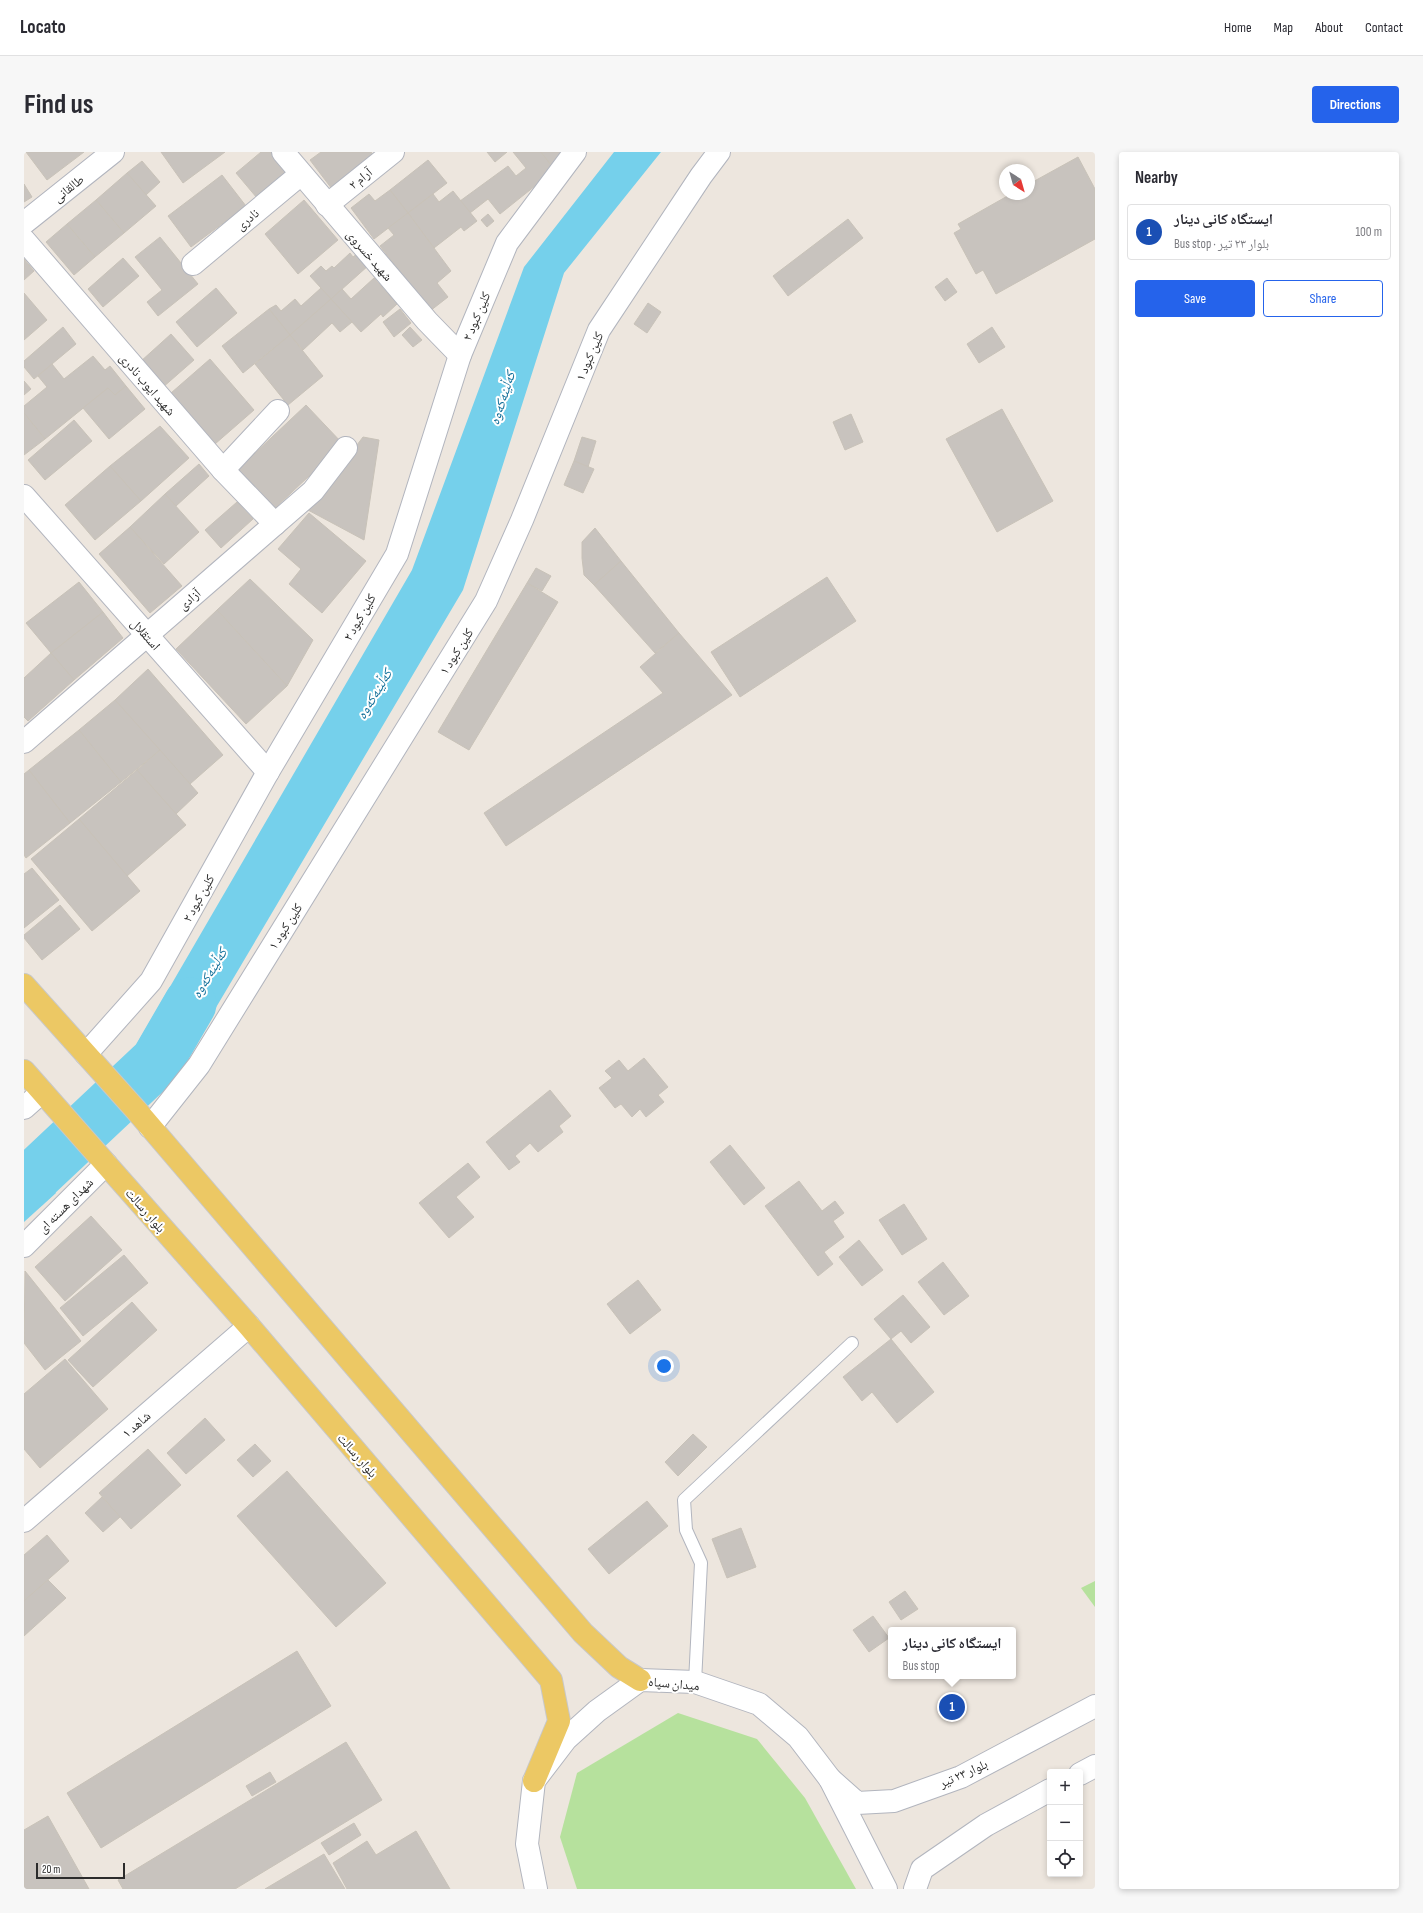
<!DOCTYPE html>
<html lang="en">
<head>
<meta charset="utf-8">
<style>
	body { margin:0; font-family:"Sofia Sans Condensed","Noto Naskh Arabic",sans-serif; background:#f7f7f7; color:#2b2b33 }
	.controls { position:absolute; right:12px; bottom:12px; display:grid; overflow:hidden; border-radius:4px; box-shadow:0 2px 6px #0003 }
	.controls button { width:36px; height:36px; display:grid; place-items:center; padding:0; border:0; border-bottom:1px solid #e1e1e2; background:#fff; color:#2b2b33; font:20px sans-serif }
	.compass { position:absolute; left:975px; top:12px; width:36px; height:36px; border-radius:50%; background:#fff; box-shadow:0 2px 6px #0003; rotate:143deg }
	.scale { position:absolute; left:12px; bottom:10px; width:89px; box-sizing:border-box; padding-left:4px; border:2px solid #2c2c2c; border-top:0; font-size:11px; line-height:14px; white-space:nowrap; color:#2c2c2c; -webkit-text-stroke:3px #fff; paint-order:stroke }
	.you { position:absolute; left:640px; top:1214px; width:14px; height:14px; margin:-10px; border:3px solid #fff; border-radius:50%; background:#1a73e8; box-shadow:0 0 0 6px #1a73e833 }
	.badge { display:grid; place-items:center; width:26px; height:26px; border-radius:50%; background:#2563eb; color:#fff; font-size:13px; font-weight:700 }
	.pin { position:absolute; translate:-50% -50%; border:2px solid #fff; box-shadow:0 1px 4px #0006 }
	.popup { position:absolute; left:864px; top:1475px; width:128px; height:52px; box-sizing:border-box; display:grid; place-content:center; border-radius:4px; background:#fff; filter:drop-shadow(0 1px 3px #0005); font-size:13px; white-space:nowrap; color:#7c7c81 }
	.popup b { font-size:15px; color:#2b2b33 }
	.popup::after { content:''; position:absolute; left:50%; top:100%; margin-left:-8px; border:8px solid transparent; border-top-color:#fff }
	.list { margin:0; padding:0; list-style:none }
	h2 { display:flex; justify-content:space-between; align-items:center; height:52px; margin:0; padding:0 16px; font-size:17px }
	h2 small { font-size:13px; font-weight:400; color:#7c7c81 }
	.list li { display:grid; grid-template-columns:26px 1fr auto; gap:12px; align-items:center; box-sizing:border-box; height:56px; margin:0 8px 8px; padding:0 8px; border:1px solid #e1e1e2; border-radius:4px }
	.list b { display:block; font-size:15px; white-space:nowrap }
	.list p { margin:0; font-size:13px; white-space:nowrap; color:#7c7c81 }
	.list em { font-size:13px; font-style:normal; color:#7c7c81 }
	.actions { display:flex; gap:8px; padding:12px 16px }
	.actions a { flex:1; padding:9px 0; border:1px solid #2563eb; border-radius:4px; text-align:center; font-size:14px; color:#2563eb }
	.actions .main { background:#2563eb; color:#fff }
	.icon { flex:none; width:22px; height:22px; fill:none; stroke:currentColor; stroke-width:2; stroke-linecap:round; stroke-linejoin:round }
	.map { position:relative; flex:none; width:1071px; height:1737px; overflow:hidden; border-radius:4px }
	header { display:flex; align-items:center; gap:24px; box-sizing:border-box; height:56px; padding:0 20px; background:#fff; border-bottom:1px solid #e1e1e2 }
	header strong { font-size:19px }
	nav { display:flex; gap:22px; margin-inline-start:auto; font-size:14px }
	.intro { display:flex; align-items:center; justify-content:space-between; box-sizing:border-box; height:96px; padding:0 24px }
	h1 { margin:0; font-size:28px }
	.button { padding:10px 18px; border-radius:4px; background:#2563eb; color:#fff; font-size:14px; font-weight:700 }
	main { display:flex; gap:24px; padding:0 24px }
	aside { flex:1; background:#fff; border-radius:4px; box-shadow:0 2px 6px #0003 }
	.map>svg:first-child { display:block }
	.green { fill:#b6e19d }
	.water { fill:#75d0eb }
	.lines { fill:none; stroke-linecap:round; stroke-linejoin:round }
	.river { stroke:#75d0eb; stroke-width:53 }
	.building { fill:#c8c3be; stroke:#c8c2b8 }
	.service-casing { stroke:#b2b5be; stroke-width:14 }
	.minor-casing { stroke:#b2b5be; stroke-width:24 }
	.tertiary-casing { stroke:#b2b5be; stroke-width:24 }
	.secondary-casing { stroke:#b2b5be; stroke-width:24 }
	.primary-casing { stroke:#c8c8c8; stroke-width:24 }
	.service { stroke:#fff; stroke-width:12 }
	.minor { stroke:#fff; stroke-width:22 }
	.tertiary { stroke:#fff; stroke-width:22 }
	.secondary { stroke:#fff; stroke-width:22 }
	.primary { stroke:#ecc864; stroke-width:22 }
	.labels { text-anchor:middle; stroke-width:4; stroke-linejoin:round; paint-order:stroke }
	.street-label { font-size:13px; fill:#2c2c2c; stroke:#fff }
	.water-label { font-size:14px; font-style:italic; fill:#126f99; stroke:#fff }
</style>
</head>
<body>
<header>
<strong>Locato</strong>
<nav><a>Home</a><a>Map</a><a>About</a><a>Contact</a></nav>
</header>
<div class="intro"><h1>Find us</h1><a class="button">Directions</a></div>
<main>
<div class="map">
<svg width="1071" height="1737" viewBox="0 0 1071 1737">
	<rect width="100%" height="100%" fill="#ede6de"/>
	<g class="green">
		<path d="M1071,1429V1455L1057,1436Z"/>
		<path d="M654,1561L733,1587L781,1646L832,1737H553L536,1685L553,1621Z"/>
	</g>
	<g class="water">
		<path d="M590,0H637L540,121L439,438L158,913L141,927L111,895L388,418L500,115Z"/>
		<path d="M0,1004L32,1041L0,1070Z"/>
	</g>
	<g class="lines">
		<path class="river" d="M0,1034L133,909L166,852"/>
	</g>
	<g class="building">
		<path d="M2,0H60L23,28Z"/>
		<path d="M137,0H201L159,31Z"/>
		<path d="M237,0H249L265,19L233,46L212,21Z"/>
		<path d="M297,0H347L351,6L308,37L286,8Z"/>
		<path d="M463,0H483L471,10Z"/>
		<path d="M489,0H517L531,18L476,62L464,47L446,61L436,49L484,14L492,24L502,16Z"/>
		<path d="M517,0H545L531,18Z"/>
		<path d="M1054,5L1071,37V87L972,142L959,118L952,122L930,81L937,77L934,72L987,42H1005V32Z"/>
		<path d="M404,8L423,31L384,61L366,38Z"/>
		<path d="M118,9L136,30L122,43L103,21Z"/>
		<path d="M103,21L132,54L100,81L72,48Z"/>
		<path d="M198,23L222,54L167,95L144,64Z"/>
		<path d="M0,32L8,45L0,50Z"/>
		<path d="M366,38L384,61L350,87L327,56L345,42L351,49Z"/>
		<path d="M429,39L453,69L440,79L437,75L410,96L384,61L409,42L415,50Z"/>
		<path d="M72,48L100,81L71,105L43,72Z"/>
		<path d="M280,48L314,88L274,122L241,82Z"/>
		<path d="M384,61L427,119L413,131L424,145L406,159L356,94L370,83L364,76Z"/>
		<path d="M464,62L470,69L463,75L457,68Z"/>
		<path d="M824,67L839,86L764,144L749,124Z"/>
		<path d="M43,72L71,105L50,123L22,90Z"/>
		<path d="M136,85L174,132L134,164L123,150L138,138L111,105Z"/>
		<path d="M326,101L329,105L334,101L345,113L307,147L286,124L297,114L302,119L308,114L310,116Z"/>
		<path d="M99,106L115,124L79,155L64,137Z"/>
		<path d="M0,107L10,119L0,128Z"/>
		<path d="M350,126L373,152L359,165L357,162L337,180L307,147L318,137L327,147Z"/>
		<path d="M923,126L933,140L921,149L911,135Z"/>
		<path d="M192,136L213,161L173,195L152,170Z"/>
		<path d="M297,136L307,147L266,183L245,157L252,153L257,159L271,147L277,154Z"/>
		<path d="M0,141L23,168L0,188Z"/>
		<path d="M307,147L328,170L316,180L308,171L279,198L266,183Z"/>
		<path d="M624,151L637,160L623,181L610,172Z"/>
		<path d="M245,157L266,183L219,221L198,194Z"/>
		<path d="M376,157L387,171L370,185L359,170Z"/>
		<path d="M39,175L52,192L10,227L0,215V209Z"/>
		<path d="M386,175L398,188L389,195L378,183Z"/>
		<path d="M968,175L981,195L955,211L943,192Z"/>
		<path d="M147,182L170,208L138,236L116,210Z"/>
		<path d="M266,183L299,224L264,253L231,212Z"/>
		<path d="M69,204L81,218L86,214L102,234L91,243L84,236L21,287L0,261V254L23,235L14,224L28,212L40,227Z"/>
		<path d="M186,207L230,258L191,292L147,241Z"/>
		<path d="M0,229L7,237L0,243Z"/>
		<path d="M102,234L121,257L85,287L59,256L84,236L91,243Z"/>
		<path d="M282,253L319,292L250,357L213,318Z"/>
		<path d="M978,257L1029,349L973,380L922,287Z"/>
		<path d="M0,261L21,287L0,303Z"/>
		<path d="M827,262L839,290L821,298L809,270Z"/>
		<path d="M50,268L68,289L21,328L4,308Z"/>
		<path d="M136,274L165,306L117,349L86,314Z"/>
		<path d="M339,285L355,288L340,388L284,358Z"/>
		<path d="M558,285L572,289L564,315L550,309Z"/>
		<path d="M550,309L570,317L559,341L540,333Z"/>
		<path d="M175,312L185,324L152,354L141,342Z"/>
		<path d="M86,314L117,349L71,388L41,353Z"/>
		<path d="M141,342L175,380L140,412L106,375Z"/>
		<path d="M213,350L229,367L197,396L181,378Z"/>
		<path d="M285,361L342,409L298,461L265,432L277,417L254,397Z"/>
		<path d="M106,375L158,434L126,461L75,402Z"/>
		<path d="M571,376L597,409L570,433L560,423L558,406V390Z"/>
		<path d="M597,409L655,481L631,501L570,433Z"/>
		<path d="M512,416L527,424L518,439L503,431Z"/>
		<path d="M803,425L832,469L716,545L687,500Z"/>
		<path d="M226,427L289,488L263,534L193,458Z"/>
		<path d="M55,430L79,460L27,501L2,471Z"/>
		<path d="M503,431L534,450L445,598L414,580Z"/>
		<path d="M193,458L263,534L222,572L152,497Z"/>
		<path d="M79,460L99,486L50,528L27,501Z"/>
		<path d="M655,481L708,543L482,694L460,661L639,541L616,515Z"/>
		<path d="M27,501L50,528L4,569L0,565V526Z"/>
		<path d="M124,517L199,603L166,632L91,548Z"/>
		<path d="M91,548L136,598L97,630L55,578Z"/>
		<path d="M55,578L97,630L46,671L5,618Z"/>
		<path d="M136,598L174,641L152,662L113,618Z"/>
		<path d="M5,618L46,671L2,706L0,703V622Z"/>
		<path d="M113,618L162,673L103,724L55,667Z"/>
		<path d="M55,667L116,739L68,779L7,707Z"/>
		<path d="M8,716L35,748L0,776V722Z"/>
		<path d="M36,753L56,777L18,808L0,786V783Z"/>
		<path d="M620,906L644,935L634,943L640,950L622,965L616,957L608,965L597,952L591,956L575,936L588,926L581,919L595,908L604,919Z"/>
		<path d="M526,938L547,964L535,974L539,980L514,1000L506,991L491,1004L496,1010L485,1018L462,990Z"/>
		<path d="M706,993L741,1036L720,1053L686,1010Z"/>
		<path d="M444,1011L456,1025L432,1045L450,1065L425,1086L395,1051Z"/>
		<path d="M775,1029L798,1059L811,1049L820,1061L809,1069L820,1085L800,1100L809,1112L794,1124L741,1054Z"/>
		<path d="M880,1052L903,1087L878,1103L855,1068Z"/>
		<path d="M67,1064L98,1098L41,1149L11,1115Z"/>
		<path d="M835,1088L859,1118L838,1134L815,1105Z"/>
		<path d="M100,1103L124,1131L59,1184L36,1156Z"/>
		<path d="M919,1110L945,1144L920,1163L894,1130Z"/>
		<path d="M1,1119L57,1189L21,1218L0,1191Z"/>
		<path d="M614,1128L637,1158L606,1182L583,1152Z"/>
		<path d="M879,1143L906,1175L887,1191L877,1179L867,1187L850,1167Z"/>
		<path d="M108,1150L133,1178L69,1235L44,1208Z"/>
		<path d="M867,1187L910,1240L873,1271L848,1240L838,1249L819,1225Z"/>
		<path d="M41,1207L84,1257L16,1316L0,1297V1242Z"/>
		<path d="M181,1266L201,1288L162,1322L143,1301Z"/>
		<path d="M669,1282L683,1295L654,1324L641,1310Z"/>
		<path d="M231,1292L247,1309L229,1325L213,1308Z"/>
		<path d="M124,1297L157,1333L107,1377L75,1341Z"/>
		<path d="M263,1319L362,1431L312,1475L213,1364Z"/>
		<path d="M78,1345L96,1365L79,1380L61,1361Z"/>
		<path d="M623,1349L644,1374L585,1422L564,1397Z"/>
		<path d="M717,1376L732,1415L703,1426L688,1387Z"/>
		<path d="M23,1383L45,1409L0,1449V1403Z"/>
		<path d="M24,1428L42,1446L0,1484V1449Z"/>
		<path d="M881,1439L894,1457L877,1468L865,1450Z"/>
		<path d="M849,1464L865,1486L845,1500L829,1478Z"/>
		<path d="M273,1499L307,1554L77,1696L43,1641Z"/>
		<path d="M322,1590L358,1648L211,1737H99L94,1728Z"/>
		<path d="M246,1620L252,1630L228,1644L222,1634Z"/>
		<path d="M24,1664L65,1737H0V1678Z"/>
		<path d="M330,1671L337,1683L305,1703L297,1691Z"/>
		<path d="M392,1679L426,1737H323L309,1711L343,1689L352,1703Z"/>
		<path d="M300,1702L321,1737H241Z"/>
	</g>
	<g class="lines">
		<defs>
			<path id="service" d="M671,1530L677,1411L662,1378L660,1348L828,1191"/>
			<g id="minor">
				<path d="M259,0L403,169L436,203"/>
				<path d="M303,53L369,0"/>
				<path d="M0,71L89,0"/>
				<path d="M0,88L199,318L251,372"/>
				<path d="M169,112L277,22"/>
				<path d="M199,318L254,259"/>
				<path d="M0,344L244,620"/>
				<path d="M0,590L289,339L322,296"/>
				<path d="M0,1369L225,1174"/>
			</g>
			<g id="tertiary">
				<path d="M62,902L127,829L244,620L373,402L436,203L483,91L551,0"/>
				<path d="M0,956L18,940"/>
				<path d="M126,975L175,913L462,449L498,368L575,178L677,24L695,0"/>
				<path d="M0,1094L82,1012"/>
				<path d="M512,1737L503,1692L510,1629L542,1587L573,1559L616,1528L671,1530L735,1552L774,1585L806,1627L862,1737"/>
			</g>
			<g id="secondary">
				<path d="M1056,1622L1071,1614"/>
				<path d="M806,1627L833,1651L870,1649L937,1625L1071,1554"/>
				<path d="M891,1737L898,1717L962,1673L1026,1638"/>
			</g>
			<g id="primary">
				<path d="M0,833L112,958L559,1481L595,1515L616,1528"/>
				<path d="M0,919L225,1174L527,1528L535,1569L510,1629"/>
			</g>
		</defs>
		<use href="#service" class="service-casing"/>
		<use href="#minor" class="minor-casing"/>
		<use href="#tertiary" class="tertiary-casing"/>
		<use href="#secondary" class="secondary-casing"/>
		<use href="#primary" class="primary-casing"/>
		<use href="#service" class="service"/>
		<use href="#minor" class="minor"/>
		<use href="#tertiary" class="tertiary"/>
		<use href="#secondary" class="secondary"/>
		<use href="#primary" class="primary"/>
	</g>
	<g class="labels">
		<g class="street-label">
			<text transform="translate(336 26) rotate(-39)" y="5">آرام ۲</text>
			<text transform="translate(44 36) rotate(-39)" y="5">طالقانی</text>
			<text transform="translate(223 67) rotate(-40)" y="5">نادری</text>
			<text transform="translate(346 103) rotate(49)" y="5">شهید خسروی</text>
			<text transform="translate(452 164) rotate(-67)" y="5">کلین کبود ۲</text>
			<text transform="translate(565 204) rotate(-67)" y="5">کلین کبود ۱</text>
			<text transform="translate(124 232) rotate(49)" y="5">شهید ایوب نادری</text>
			<text transform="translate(165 447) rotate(-41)" y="5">آزادی</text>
			<text transform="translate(335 465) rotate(-60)" y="5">کلین کبود ۲</text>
			<text transform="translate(122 482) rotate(48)" y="5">استقلال</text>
			<text transform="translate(432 499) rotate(-58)" y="5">کلین کبود ۱</text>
			<text transform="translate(174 746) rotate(-61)" y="5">کلین کبود ۲</text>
			<text transform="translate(261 774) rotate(-58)" y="5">کلین کبود ۱</text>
			<text transform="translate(41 1053) rotate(-45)" y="5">شهدای هسته ای</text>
			<text transform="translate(122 1058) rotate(49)" y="5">بلوار رسالت</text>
			<text transform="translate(112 1272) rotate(-41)" y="5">شاهد ۱</text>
			<text transform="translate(334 1303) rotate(49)" y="5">بلوار رسالت</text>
			<text transform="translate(650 1531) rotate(5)" y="5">میدان سپاه</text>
			<text transform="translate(939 1621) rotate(-24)" y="5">بلوار ۲۳ تیر</text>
		</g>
		<g class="water-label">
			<text transform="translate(478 246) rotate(-72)" y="5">کەڵینەکەوە</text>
			<text transform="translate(350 542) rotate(-59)" y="5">کەڵینەکەوە</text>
			<text transform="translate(185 821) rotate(-59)" y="5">کەڵینەکەوە</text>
		</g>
	</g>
</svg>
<div class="controls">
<button>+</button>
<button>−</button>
<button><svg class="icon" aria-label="locate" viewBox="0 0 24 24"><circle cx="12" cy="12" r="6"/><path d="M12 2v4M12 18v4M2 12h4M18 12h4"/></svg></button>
</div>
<svg class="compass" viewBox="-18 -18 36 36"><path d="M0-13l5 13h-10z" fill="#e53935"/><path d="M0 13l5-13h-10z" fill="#7c7c81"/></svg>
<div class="scale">20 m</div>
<div class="you"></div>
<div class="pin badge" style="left:928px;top:1555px;background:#1a4fb4">1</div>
<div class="popup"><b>ایستگاه کانی دینار</b>Bus stop</div>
</div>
<aside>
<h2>Nearby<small></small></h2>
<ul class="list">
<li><span class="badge" style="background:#1a4fb4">1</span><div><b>ایستگاه کانی دینار</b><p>Bus stop · بلوار ۲۳ تیر</p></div><em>100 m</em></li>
</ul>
<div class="actions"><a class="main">Save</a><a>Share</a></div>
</aside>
</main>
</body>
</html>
